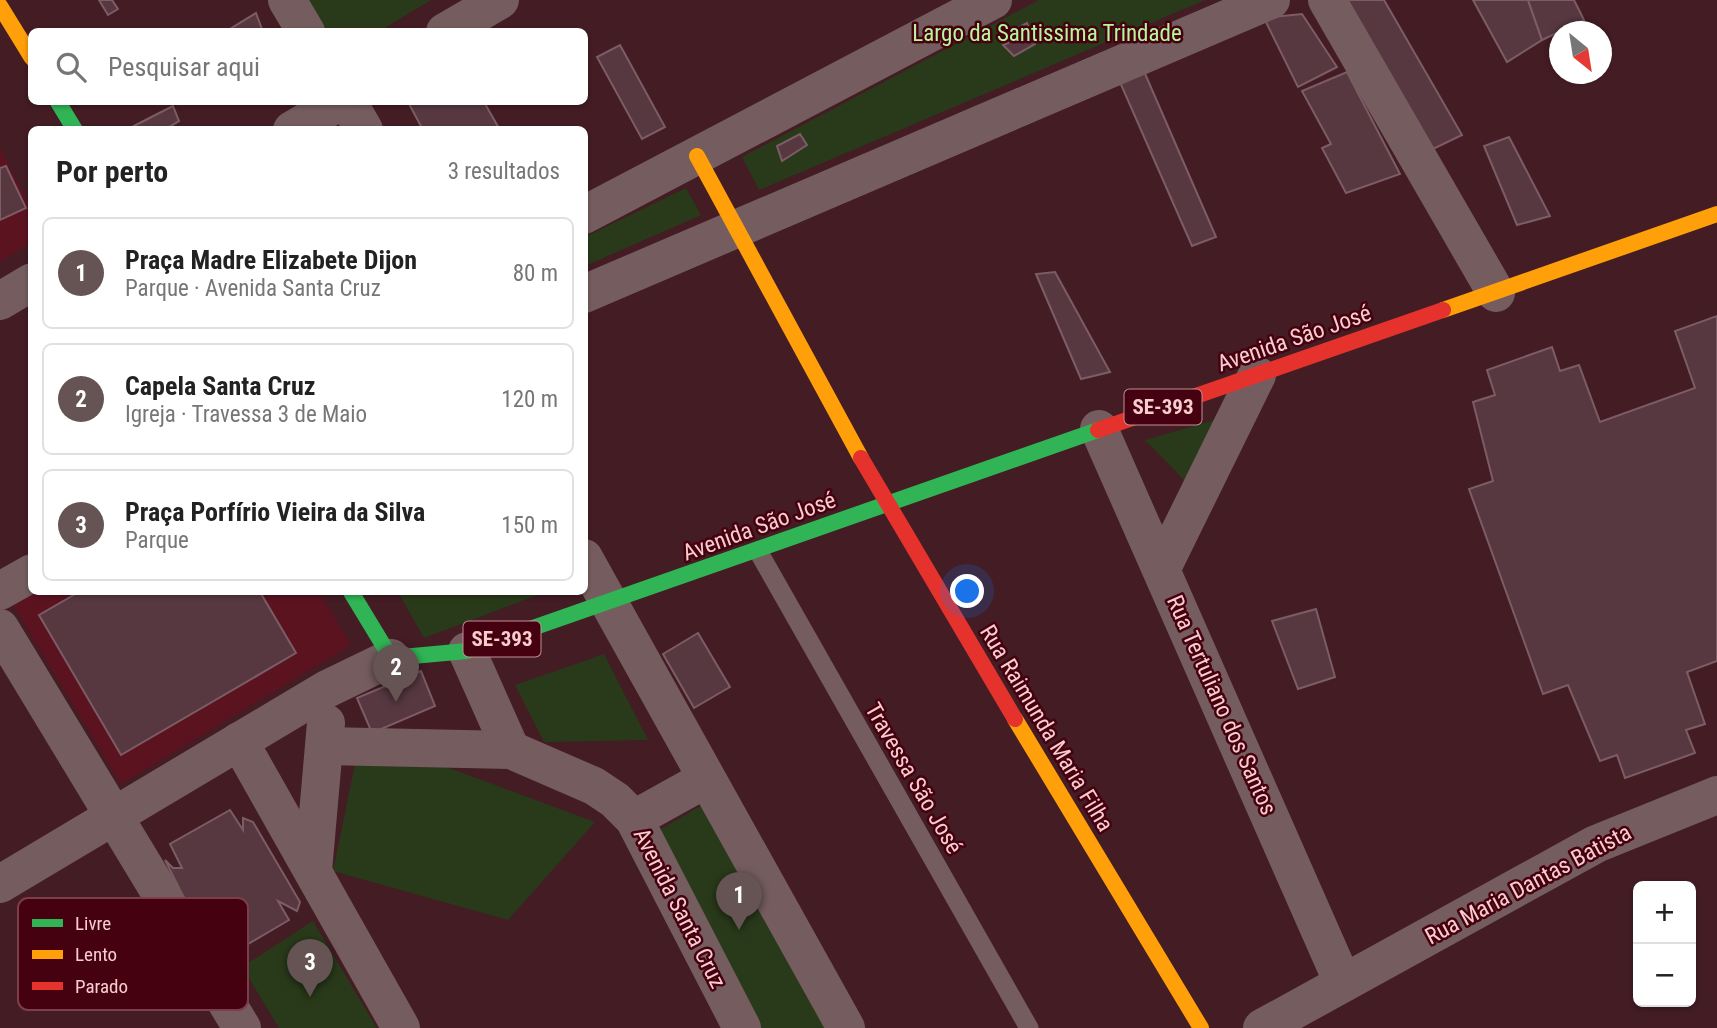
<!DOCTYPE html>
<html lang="pt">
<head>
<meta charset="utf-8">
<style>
	body { margin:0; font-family:"Roboto Condensed",sans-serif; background:#f6f6f6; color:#222 }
	.controls { position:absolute; right:21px; bottom:21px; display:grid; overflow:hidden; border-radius:10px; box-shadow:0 2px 5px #0004 }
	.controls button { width:63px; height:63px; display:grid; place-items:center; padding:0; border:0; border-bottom:2px solid #e0e0e0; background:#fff; color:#222; font:35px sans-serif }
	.compass { position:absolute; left:1549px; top:21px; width:63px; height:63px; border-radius:50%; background:#fff; box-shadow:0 2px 5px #0004; rotate:150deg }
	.you { position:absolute; left:968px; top:592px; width:24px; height:24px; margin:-18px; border:5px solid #fff; border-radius:50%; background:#1a73e8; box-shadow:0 0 0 10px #1a73e833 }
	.badge { display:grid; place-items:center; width:46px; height:46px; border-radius:50%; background:#665354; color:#fff; font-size:23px; font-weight:700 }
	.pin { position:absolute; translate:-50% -58px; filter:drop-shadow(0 2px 4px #0008) }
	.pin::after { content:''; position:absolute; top:37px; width:24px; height:21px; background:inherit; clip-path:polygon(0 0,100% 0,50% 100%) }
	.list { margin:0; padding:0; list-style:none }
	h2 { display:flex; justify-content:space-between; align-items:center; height:91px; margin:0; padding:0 28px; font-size:30px }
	h2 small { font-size:23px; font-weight:400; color:#767676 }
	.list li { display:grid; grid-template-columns:46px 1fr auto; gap:21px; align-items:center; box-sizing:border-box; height:112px; margin:0 14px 14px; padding:0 14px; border:2px solid #e0e0e0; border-radius:10px }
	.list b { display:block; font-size:26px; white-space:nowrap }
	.list p { margin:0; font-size:23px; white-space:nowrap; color:#767676 }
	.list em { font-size:23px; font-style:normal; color:#767676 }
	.icon { flex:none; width:38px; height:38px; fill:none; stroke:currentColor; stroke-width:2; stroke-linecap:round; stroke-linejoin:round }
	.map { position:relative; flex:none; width:1717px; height:1028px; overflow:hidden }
	.search { position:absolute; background:#fff; box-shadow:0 2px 5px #0004; left:28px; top:28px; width:560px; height:77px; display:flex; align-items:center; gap:18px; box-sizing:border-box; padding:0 24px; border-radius:10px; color:#767676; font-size:26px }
	.panel { position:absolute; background:#fff; box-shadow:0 2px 5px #0004; left:28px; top:126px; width:560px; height:469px; border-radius:10px }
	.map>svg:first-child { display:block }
	.built { fill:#5b1320 }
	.green { fill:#293a1a }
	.building { fill:#573841; stroke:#7c5c65; stroke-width:2 }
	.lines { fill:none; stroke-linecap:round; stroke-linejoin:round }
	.lane { stroke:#755c5f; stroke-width:19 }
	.street { stroke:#755c5f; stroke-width:38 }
	.fast { stroke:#30b455; stroke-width:16 }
	.slow { stroke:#ff9f0a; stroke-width:16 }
	.jam { stroke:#e5322d; stroke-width:16 }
	.labels { text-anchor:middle; stroke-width:5; stroke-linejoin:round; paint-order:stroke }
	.shield { fill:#460110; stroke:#c39095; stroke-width:2 }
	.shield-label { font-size:21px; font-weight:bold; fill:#f9cdce }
	.park-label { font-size:23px; fill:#b7f69c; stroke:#460110 }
	.street-label { font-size:23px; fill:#f9cdce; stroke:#460110 }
	.key { fill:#460110; stroke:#7c3e49; stroke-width:2 }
	.key-label { font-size:19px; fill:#f9cdce }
</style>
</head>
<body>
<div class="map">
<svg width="1717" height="1028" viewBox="0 0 1717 1028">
	<rect width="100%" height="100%" fill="#431c24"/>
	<g class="built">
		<path d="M0,148L32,209L31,243L0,262Z"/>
		<path d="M35,592H319L351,645L121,784L13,605Z"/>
	</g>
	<g class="green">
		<path d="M308,0H431L378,32L326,31Z"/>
		<path d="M1039,0H1205L759,190L742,157Z"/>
		<path d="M686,188L701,215L585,266V237Z"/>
		<path d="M1225,417L1190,486L1145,440Z"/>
		<path d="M398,592H546L424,638Z"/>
		<path d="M604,654L648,740L544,742L515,685Z"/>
		<path d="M355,764H438L595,822L508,920L333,871Z"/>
		<path d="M702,805L825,1028H760L656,832Z"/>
		<path d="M313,921L377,1028H279L242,967Z"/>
	</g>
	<g class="building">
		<path d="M99,0H112L118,9L108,15Z"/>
		<path d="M1347,0H1384L1462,135L1431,150Z"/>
		<path d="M1473,0H1528L1542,40L1507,62Z"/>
		<path d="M1528,0H1574L1584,20L1542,40Z"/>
		<path d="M256,13L263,32H225Z"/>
		<path d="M1302,14L1337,67L1298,87L1264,18Z"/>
		<path d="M1027,23L1035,44L1014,56L1003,45L1008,43L1005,35Z"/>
		<path d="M620,45L665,127L642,139L597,57Z"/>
		<path d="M1143,69L1216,237L1192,246L1119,80Z"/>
		<path d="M1347,72L1400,174L1346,193L1322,148L1331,144L1302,91Z"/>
		<path d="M408,102H484L500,130H423Z"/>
		<path d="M173,106L179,121L164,130H126Z"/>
		<path d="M800,134L807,145L782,161L777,146Z"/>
		<path d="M1509,137L1550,216L1517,225L1484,146Z"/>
		<path d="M6,166L26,208L0,220V168Z"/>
		<path d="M1055,272L1110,372L1081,379L1036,274Z"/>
		<path d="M1717,316V661L1687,672L1705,724L1686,730L1695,753L1625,778L1617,755L1600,761L1568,685L1543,694L1469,489L1493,481L1473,402L1495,395L1487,370L1552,347L1560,371L1579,365L1600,422L1695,388L1675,331Z"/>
		<path d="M79,592H260L296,653L121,755L39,615Z"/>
		<path d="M1316,609L1335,677L1298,689L1272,621Z"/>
		<path d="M698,633L730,687L694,708L663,654Z"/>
		<path d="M421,671L435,706L372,733L357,698Z"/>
		<path d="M230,810L243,830V818L253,822L300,902L297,911L278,901L289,920L226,957L212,936L209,948L165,860L173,868H182L170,844Z"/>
	</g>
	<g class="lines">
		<path class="lane" d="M758,551L1029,1028"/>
		<g class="street">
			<path d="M287,0L306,32"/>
			<path d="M1327,0L1496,293"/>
			<path d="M445,32L500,0"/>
			<path d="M348,102L364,130"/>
			<path d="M292,130L339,102"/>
			<path d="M584,215L993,0"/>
			<path d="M584,294L1271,0"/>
			<path d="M0,301L32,282"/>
			<path d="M1099,429L1343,983"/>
			<path d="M584,558L846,1028"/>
			<path d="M1162,568L1257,375"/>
			<path d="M0,591L32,573"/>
			<path d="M0,628L242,1028"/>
			<path d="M467,651L511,750"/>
			<path d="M239,741L401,1028"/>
			<path d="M325,746L511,750L594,786L615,800L634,819L742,1028"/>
			<path d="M634,819L706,779"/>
			<path d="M313,871L326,723"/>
			<path d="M0,884L327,689L391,658"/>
			<path d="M1262,1028L1596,844L1717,795"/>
		</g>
		<g class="fast">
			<path d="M58,102L75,130"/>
			<path d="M351,592L391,658L467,651L1098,430"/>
		</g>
		<g class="slow">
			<path d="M0,6L32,58"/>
			<path d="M697,156L861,458"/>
			<path d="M1443,310L1717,214"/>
			<path d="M1015,719L1201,1028"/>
		</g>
		<g class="jam">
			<path d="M1098,430L1443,310"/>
			<path d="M861,458L1015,719"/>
		</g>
	</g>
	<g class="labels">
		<g class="shield">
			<rect x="1124.5" y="389.5" width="77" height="35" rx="5"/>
			<rect x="463.5" y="621.5" width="77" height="35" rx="5"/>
		</g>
		<g class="shield-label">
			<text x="1163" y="414">SE-393</text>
			<text x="502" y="646">SE-393</text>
		</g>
		<g class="park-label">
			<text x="1047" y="41">Largo da Santissima Trindade</text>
		</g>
		<g class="street-label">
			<text transform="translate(1294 338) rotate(-19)" y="8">Avenida São José</text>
			<text transform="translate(759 526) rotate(-20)" y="8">Avenida São José</text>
			<text transform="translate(1222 705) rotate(66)" y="8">Rua Tertuliano dos Santos</text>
			<text transform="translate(1047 728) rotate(59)" y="8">Rua Raimunda Maria Filha</text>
			<text transform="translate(914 778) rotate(60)" y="8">Travessa São José</text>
			<text transform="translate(1528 884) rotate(-28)" y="8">Rua Maria Dantas Batista</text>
			<text transform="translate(680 908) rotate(63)" y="8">Avenida Santa Cruz</text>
		</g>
	</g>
	<rect x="18" y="898" width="230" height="112" rx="10" class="key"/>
	<rect x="32" y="919" width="31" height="8" fill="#30b455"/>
	<rect x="32" y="950" width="31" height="9" fill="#ff9f0a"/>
	<rect x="32" y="982" width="31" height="8" fill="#e5322d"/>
	<g class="key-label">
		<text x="75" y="930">Livre</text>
		<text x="75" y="961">Lento</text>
		<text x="75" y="993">Parado</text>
	</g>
</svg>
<div class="controls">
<button>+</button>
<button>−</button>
</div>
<svg class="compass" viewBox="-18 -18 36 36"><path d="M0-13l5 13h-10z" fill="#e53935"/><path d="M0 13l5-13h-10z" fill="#767676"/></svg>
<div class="you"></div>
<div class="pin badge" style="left:739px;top:930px">1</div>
<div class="pin badge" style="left:396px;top:702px">2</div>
<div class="pin badge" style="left:310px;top:997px">3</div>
<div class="search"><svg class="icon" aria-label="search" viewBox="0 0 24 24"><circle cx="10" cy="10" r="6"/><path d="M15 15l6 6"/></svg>Pesquisar aqui</div>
<section class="panel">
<h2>Por perto<small>3 resultados</small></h2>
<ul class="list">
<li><span class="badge">1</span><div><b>Praça Madre Elizabete Dijon</b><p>Parque · Avenida Santa Cruz</p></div><em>80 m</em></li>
<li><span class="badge">2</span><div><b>Capela Santa Cruz</b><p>Igreja · Travessa 3 de Maio</p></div><em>120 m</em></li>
<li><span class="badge">3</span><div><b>Praça Porfírio Vieira da Silva</b><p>Parque</p></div><em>150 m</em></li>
</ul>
</section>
</div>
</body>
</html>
